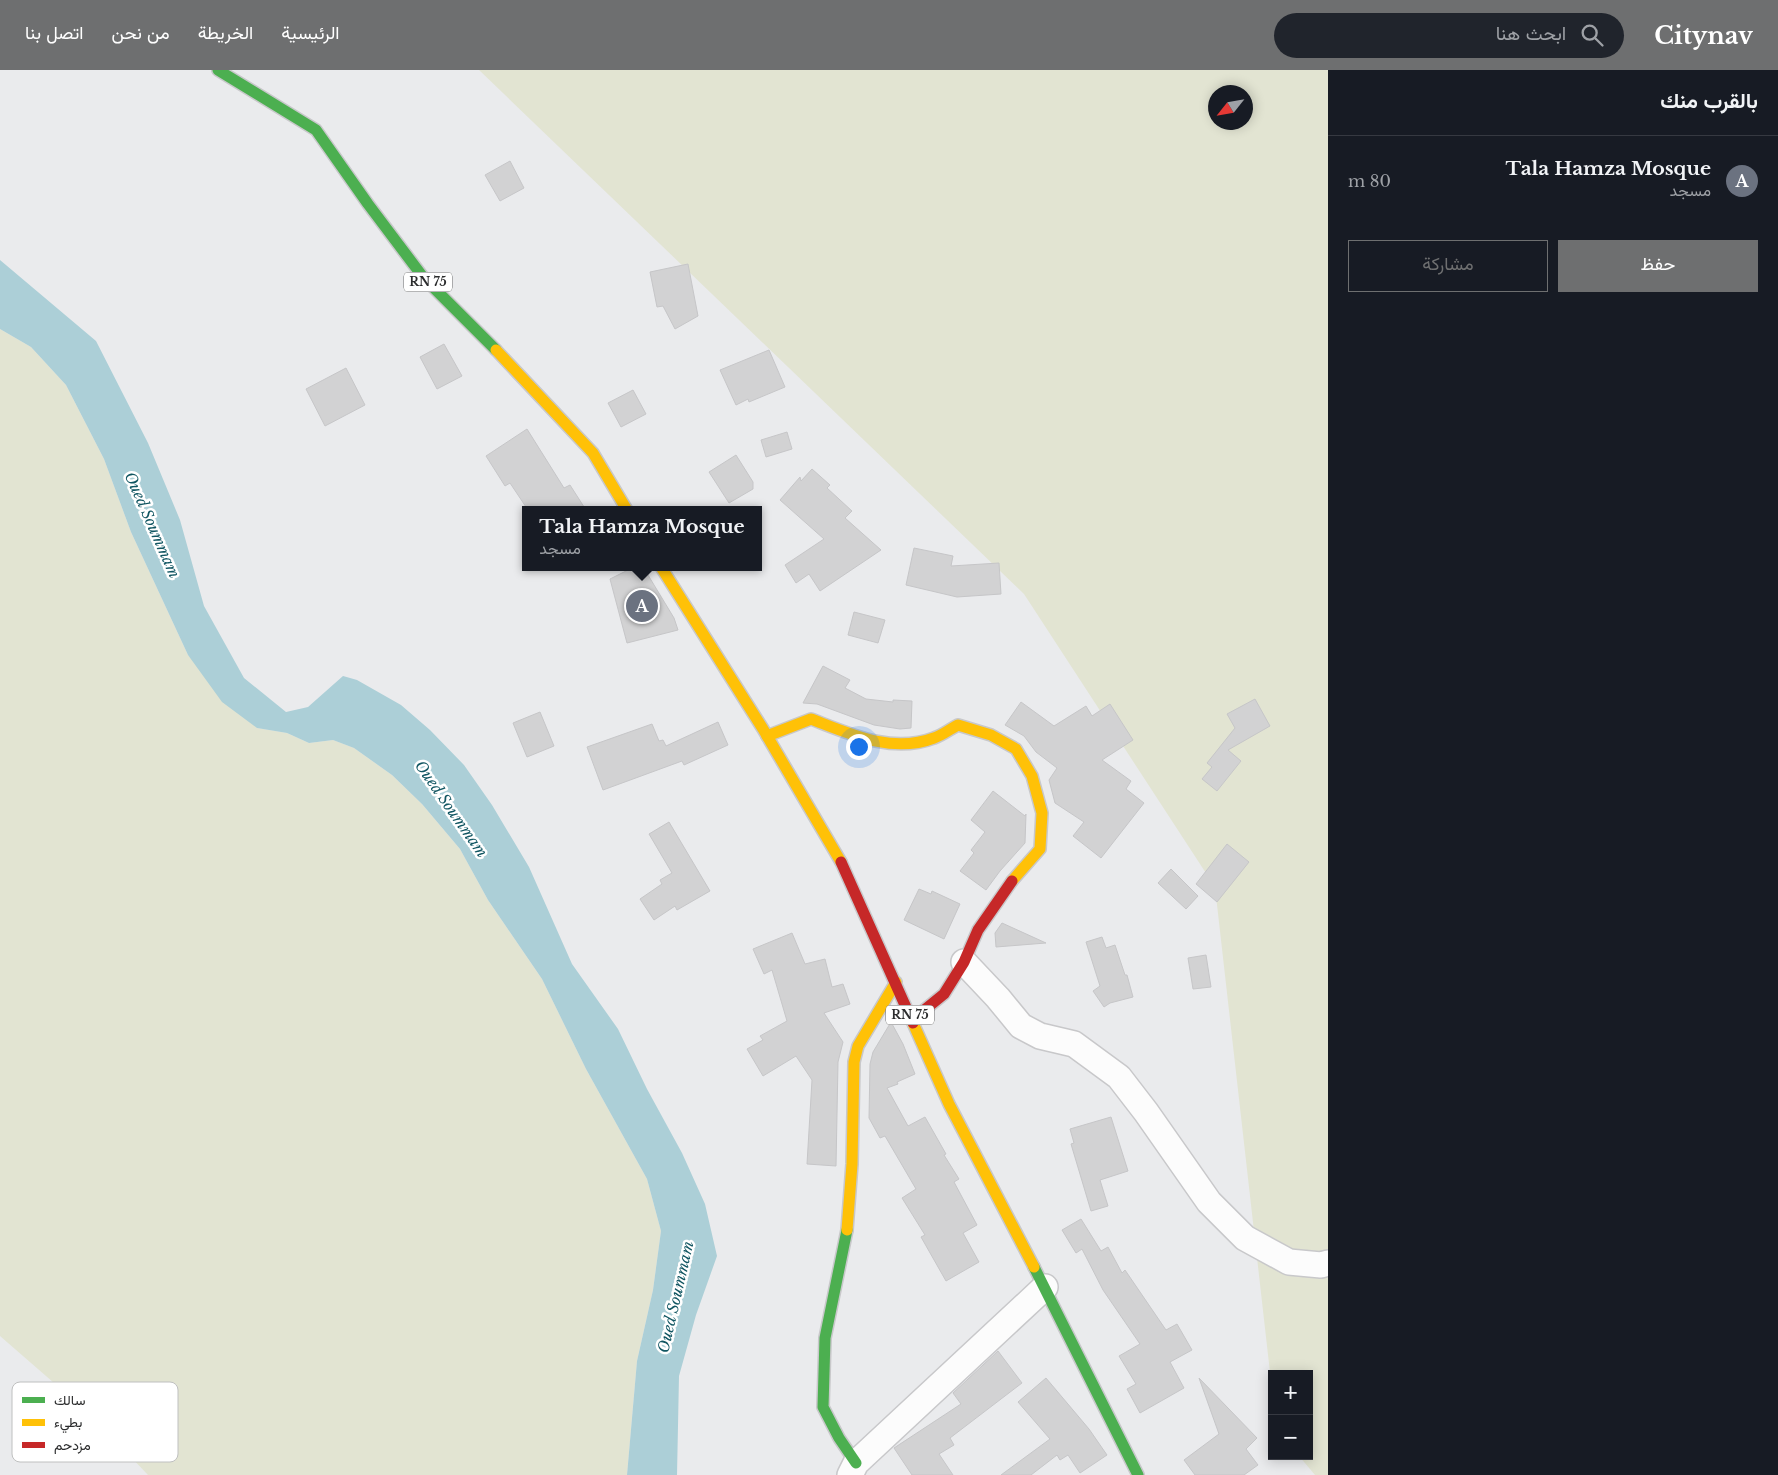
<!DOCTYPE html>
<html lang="ar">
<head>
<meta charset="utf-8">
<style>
	body { margin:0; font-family:"Libre Baskerville",Vazirmatn,serif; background:#20242c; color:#f1f3f6; direction:rtl }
	.controls { position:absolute; right:15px; bottom:15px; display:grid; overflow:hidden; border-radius:0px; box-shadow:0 2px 12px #0003 }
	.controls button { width:45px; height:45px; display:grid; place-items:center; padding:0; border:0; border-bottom:1px solid #363941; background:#171b24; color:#f1f3f6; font:25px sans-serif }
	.compass { position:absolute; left:1208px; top:15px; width:45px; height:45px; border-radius:50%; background:#171b24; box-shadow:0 2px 12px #0003; rotate:239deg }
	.you { position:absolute; left:858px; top:676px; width:18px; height:18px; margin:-12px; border:4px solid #fff; border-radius:50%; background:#1a73e8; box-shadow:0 0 0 8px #1a73e833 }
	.badge { display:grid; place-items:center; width:32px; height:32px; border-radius:50%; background:#6e6f70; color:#fff; font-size:16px; font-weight:700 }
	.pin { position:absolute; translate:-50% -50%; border:2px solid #fff; box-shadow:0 1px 5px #0006 }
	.popup { position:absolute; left:522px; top:436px; width:240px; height:65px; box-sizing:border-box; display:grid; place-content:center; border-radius:0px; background:#171b24; filter:drop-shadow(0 1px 4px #0005); font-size:16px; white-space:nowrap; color:#9ea1a6 }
	.popup b { font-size:19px; color:#f1f3f6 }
	.popup::after { content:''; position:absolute; left:50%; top:100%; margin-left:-10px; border:10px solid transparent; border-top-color:#171b24 }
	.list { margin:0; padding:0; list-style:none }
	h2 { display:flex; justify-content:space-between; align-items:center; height:65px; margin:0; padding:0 20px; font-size:21px }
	h2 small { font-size:16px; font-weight:400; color:#9ea1a6 }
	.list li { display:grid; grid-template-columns:32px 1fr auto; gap:15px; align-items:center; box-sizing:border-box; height:90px; padding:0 20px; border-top:1px solid #363941 }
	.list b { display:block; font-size:19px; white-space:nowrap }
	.list p { margin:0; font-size:16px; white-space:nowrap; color:#9ea1a6 }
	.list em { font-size:16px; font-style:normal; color:#9ea1a6 }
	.actions { display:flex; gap:10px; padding:15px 20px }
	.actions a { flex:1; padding:11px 0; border:1px solid #6e6f70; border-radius:0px; text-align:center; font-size:18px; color:#6e6f70 }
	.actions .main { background:#6e6f70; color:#fff }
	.icon { flex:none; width:28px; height:28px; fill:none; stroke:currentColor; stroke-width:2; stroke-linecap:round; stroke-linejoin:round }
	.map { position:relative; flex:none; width:1328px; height:1405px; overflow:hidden; direction:ltr }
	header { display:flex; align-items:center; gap:30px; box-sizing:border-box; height:70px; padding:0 25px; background:#6e6f70; color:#fff }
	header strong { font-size:24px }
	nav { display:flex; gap:28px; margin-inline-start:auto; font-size:18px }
	.search { width:350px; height:45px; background:#20242c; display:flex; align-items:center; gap:12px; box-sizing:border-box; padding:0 18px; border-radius:28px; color:#9ea1a6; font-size:19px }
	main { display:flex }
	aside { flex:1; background:#171b24 }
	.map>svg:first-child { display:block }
	.green { fill:#e2e4d2; fill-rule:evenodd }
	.water { fill:#accfd7 }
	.building { fill:#d2d2d3; stroke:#c6c6c8 }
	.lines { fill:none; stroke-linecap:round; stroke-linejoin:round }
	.street-casing { stroke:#c8c8ca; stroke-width:28 }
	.fast-casing { stroke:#c8c8ca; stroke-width:14 }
	.slow-casing { stroke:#c8c8ca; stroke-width:14 }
	.jam-casing { stroke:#c8c8ca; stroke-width:14 }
	.street { stroke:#fcfcfc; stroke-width:25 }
	.fast { stroke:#4caf50; stroke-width:11 }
	.slow { stroke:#ffc107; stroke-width:11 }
	.jam { stroke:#c62828; stroke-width:11 }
	.labels { text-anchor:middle; stroke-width:5; stroke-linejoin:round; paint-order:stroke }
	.shield { fill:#fff; stroke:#6b6b6c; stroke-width:1 }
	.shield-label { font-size:12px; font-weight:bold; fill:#2b2c2d }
	.water-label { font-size:15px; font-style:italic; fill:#105561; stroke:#fff }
	.key { fill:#fff; stroke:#bfc0c0; stroke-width:1 }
	.key-label { font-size:14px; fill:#2b2c2d }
</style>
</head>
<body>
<header>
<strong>Citynav</strong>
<div class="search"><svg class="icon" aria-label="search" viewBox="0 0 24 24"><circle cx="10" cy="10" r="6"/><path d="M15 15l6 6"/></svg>ابحث هنا</div>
<nav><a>الرئيسية</a><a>الخريطة</a><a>من نحن</a><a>اتصل بنا</a></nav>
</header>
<main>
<aside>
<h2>بالقرب منك<small></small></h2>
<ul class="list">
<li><span class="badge" style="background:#6b7280">A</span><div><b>Tala Hamza Mosque</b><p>مسجد</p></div><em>80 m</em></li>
</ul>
<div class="actions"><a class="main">حفظ</a><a>مشاركة</a></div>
</aside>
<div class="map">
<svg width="1328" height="1405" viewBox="0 0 1328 1405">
	<rect width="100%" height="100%" fill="#eaebed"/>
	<g class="green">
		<path d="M479,0H1328V1405H1315L1299,1386H1309V1304H1272V1320L1215,817L1024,524ZM1216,22H1246V52H1216Z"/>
		<path d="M0,259L31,277L66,315L104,389L131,462L188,585L257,658L287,663L309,673L333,670L354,678L392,705L422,734L460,779L488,830L542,909L586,999L647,1109L661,1161L653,1220L637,1291L627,1405H148L92,1346L0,1266Z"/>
	</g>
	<path class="water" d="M0,190L96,271L148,373L180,450L204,536L244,608L286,642L308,637L343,606L357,610L401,635L430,660L464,695L492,735L529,797L572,894L618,959L647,1019L682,1083L705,1134L717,1186L696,1245L679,1306L677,1405H627L637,1291L653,1220L661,1161L647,1109L586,999L542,909L488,830L460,779L422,734L392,705L354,678L333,670L309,673L287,663L257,658L222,632L188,585L131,462L104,389L66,315L31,277L0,259Z"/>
	<g class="building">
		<path d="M510,91L524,118L500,131L485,105Z"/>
		<path d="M688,194L698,246L675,259L663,236L657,237L650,202Z"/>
		<path d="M444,274L462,306L437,319L420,287Z"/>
		<path d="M769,280L785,317L749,332L748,329L736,335L720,300Z"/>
		<path d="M346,298L365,335L325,356L306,319Z"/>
		<path d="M633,320L646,344L621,357L608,333Z"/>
		<path d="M527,359L564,418L570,415L586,440H528L510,413L505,416L486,386Z"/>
		<path d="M787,362L792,379L766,387L761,370Z"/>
		<path d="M736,385L753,412V419L729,433L709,402Z"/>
		<path d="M812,399L830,415L827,418L852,441L845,448L881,480L820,521L809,504L796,513L785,495L824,469L780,430L800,407L801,411Z"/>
		<path d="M914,478L953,486L951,496L999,493L1001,524L957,527L906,515Z"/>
		<path d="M634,497H645L648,505L674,548L678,560L627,573L610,509Z"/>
		<path d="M854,542L885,550L878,573L848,565Z"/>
		<path d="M823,596L850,610L845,618L866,629L893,632V630L912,631L911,658L900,659L874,655L817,634L803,633Z"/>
		<path d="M1255,629L1270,656L1228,680L1241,691L1217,721L1202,709L1212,697L1207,693L1235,658L1227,644Z"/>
		<path d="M1021,632L1054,656L1086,636L1092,646L1110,634L1133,670L1102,690L1131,711L1126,719L1144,733L1101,788L1073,766L1084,752L1055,733L1049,710L1057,698L1036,682L1024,666L1005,655Z"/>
		<path d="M540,642L554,676L527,687L513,653Z"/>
		<path d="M718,652L728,675L684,695L682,691L603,720L587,677L652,654L659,671L663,670L666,676Z"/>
		<path d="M993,721L1025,746L1026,744L1025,773L1000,801L986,820L960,801L974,783L971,780L985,762L971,750Z"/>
		<path d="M669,752L710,821L677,840L675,836L654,850L640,829L662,814L660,810L672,803L649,764Z"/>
		<path d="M1227,774L1249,792L1217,832L1196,814Z"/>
		<path d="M1171,799L1198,826L1186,839L1158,813Z"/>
		<path d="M919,819L931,824L932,821L960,834L944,869L904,850Z"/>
		<path d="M1002,853L1046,873L996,877L995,863Z"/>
		<path d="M792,863L805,894L825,889L832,917L843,914L850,934L824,943L843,972L838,992L836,1096L807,1094L812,1010L796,986L763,1006L747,979L763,970L760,966L787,951L772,900L764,904L753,879Z"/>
		<path d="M1102,867L1106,878L1115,875L1125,905H1127L1133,927L1110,933L1104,937L1093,921L1100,916L1086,872Z"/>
		<path d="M1206,885L1211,917L1193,919L1188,888Z"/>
		<path d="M891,952L903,974L915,1004L897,1012L898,1014L887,1018L908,1056L925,1047L946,1084L944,1085L959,1109L954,1112L977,1155L963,1163L979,1192L946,1211L921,1167L925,1165L902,1128L916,1119L885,1066L880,1068L869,1048L870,994L873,982Z"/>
		<path d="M1111,1047L1128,1101L1100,1110L1108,1136L1091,1141L1071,1074L1074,1073L1070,1059Z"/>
		<path d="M1081,1149L1101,1181L1108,1177L1122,1203L1125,1200L1166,1260L1177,1254L1192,1280L1170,1292L1184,1318L1140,1343L1127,1319L1136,1314L1119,1286L1140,1274L1103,1220L1082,1179L1076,1183L1062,1160Z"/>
		<path d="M998,1281L1022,1313L950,1368L954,1375L939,1384L953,1405H912L894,1378L961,1334L953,1323Z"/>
		<path d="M1046,1308L1089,1359L1107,1385L1080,1403L1068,1385L1060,1390L1057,1385L1031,1405H1001L1050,1369L1018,1332Z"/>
		<path d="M1199,1308L1257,1368L1246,1379L1258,1395L1244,1405H1195L1184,1390L1219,1364Z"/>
	</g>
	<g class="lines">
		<defs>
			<g id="street">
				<path d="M964,892L998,928L1021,956L1040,966L1074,974L1119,1007L1146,1042L1209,1132L1245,1168L1289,1192L1321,1195L1328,1193"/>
				<path d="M850,1405L856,1393L1045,1217"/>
			</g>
			<g id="fast">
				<path d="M218,0L316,60L368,134L423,207L496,280"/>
				<path d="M847,1160L825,1268L823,1337L839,1368L856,1393"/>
				<path d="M1034,1197L1138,1405"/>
			</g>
			<g id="slow">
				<path d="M496,280L593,383L627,440"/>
				<path d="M661,497L763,659L841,792"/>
				<path d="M767,666L811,649C850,664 892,684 934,668C943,665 950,659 958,655L991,665L1016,679L1032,706L1042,743L1040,779L1012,811"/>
				<path d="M913,953L949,1034L1034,1197"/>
				<path d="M847,1160L852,1094L854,992L858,976L896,912"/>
			</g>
			<g id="jam">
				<path d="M841,792L913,953"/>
				<path d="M912,950L944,924L964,892L978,860L1012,811"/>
			</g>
		</defs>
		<use href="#street" class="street-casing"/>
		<use href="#fast" class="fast-casing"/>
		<use href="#slow" class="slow-casing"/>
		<use href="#jam" class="jam-casing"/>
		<use href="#street" class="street"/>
		<use href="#fast" class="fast"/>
		<use href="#slow" class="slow"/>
		<use href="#jam" class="jam"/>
	</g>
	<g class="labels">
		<g class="shield">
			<rect x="404" y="202.5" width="48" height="19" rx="4"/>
			<rect x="886" y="935.5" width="48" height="19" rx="4"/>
		</g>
		<g class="shield-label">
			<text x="428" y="216">RN 75</text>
			<text x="910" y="949">RN 75</text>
		</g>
		<g class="water-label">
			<text transform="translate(152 455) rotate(66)" y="5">Oued Soummam</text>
			<text transform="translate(451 739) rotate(55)" y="5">Oued Soummam</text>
			<text transform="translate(676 1227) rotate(-77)" y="5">Oued Soummam</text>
		</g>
	</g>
	<rect x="12" y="1312" width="166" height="80" rx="8" class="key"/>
	<rect x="22" y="1327" width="23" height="6" fill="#4caf50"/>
	<rect x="22" y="1349" width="23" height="7" fill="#ffc107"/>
	<rect x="22" y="1372" width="23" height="6" fill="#c62828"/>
	<g class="key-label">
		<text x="54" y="1335">سالك</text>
		<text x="54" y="1357">بطيء</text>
		<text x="54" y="1380">مزدحم</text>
	</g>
</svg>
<div class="controls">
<button>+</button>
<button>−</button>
</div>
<svg class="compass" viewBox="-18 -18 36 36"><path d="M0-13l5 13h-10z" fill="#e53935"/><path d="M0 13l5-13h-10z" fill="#9ea1a6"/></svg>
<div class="you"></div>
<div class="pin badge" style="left:642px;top:536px;background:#6b7280">A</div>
<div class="popup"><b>Tala Hamza Mosque</b>مسجد</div>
</div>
</main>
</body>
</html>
